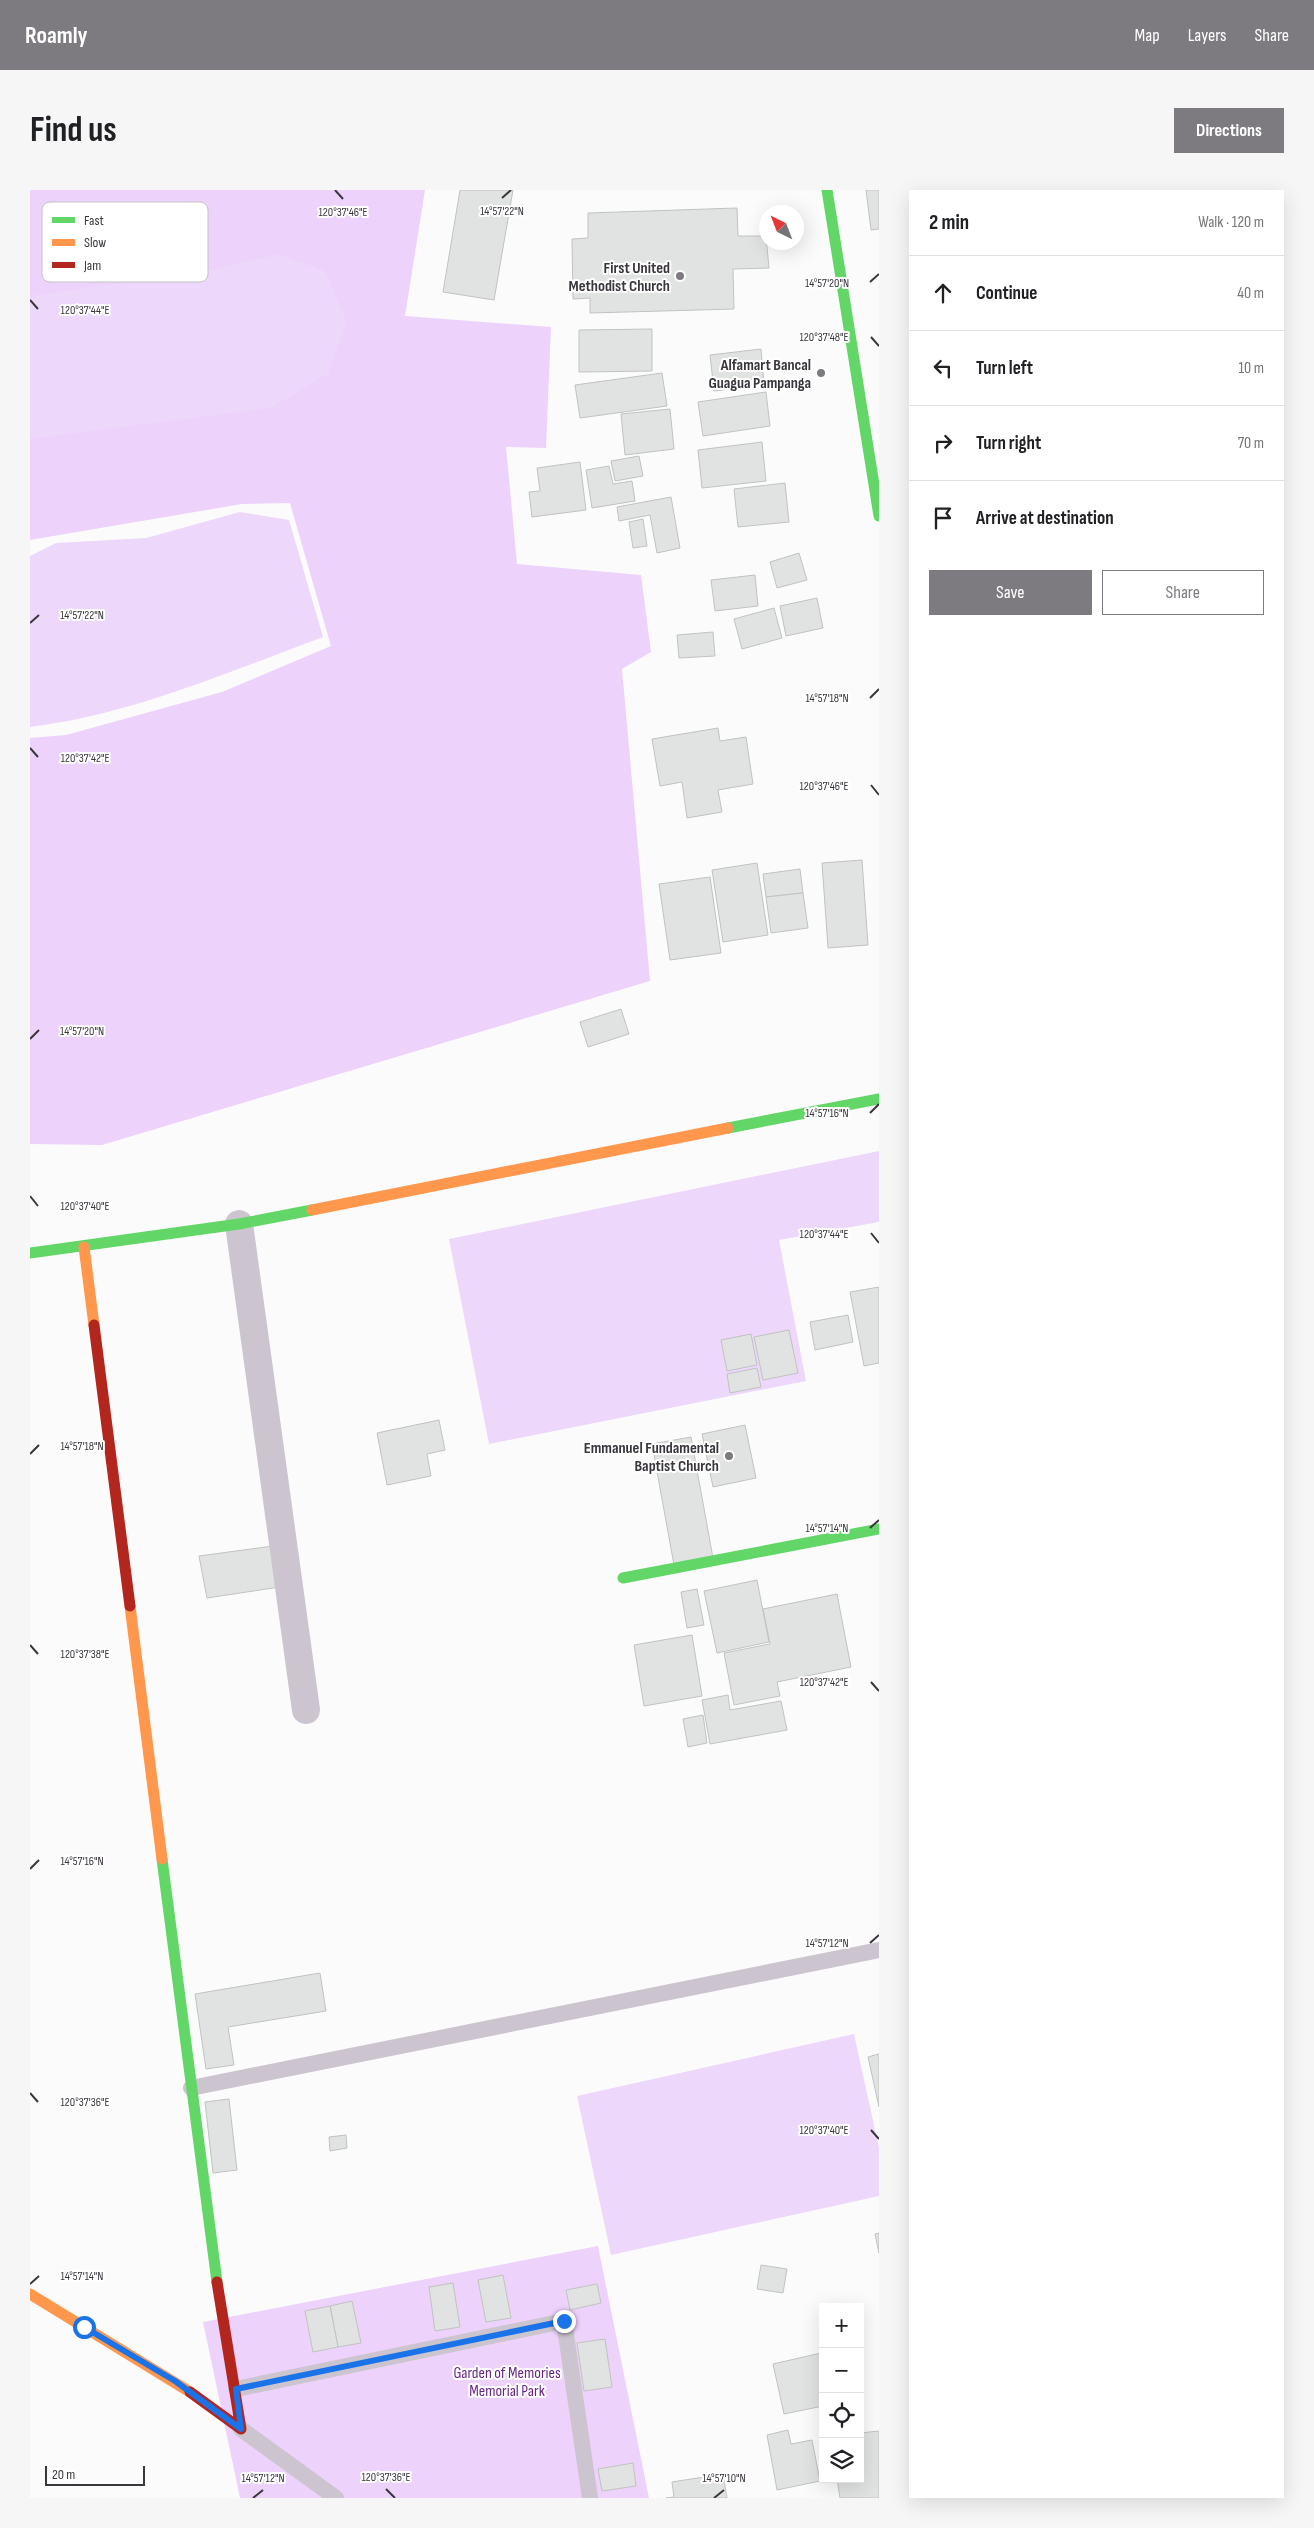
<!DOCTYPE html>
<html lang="en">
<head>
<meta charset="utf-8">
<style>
	body { margin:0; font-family:"Sofia Sans Condensed",sans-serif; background:#f6f6f6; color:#202124 }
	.controls { position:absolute; right:15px; bottom:15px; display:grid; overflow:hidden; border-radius:0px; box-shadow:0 5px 20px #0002 }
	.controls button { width:45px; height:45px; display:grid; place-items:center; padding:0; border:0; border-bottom:1px solid #e0e0e0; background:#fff; color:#202124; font:25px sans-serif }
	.compass { position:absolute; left:729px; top:15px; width:45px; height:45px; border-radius:50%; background:#fff; box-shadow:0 5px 20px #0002; rotate:318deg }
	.scale { position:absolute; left:15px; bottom:12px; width:100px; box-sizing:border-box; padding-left:5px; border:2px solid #3a363d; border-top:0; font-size:14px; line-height:18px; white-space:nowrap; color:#3a363d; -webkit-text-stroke:4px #fff; paint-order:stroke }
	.stop { position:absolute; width:15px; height:15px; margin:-11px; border:4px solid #1a73e8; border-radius:50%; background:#fff }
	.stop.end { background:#1a73e8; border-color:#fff; box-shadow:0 1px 5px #0008 }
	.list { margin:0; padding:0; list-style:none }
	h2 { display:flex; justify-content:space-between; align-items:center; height:65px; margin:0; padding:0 20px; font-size:21px }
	h2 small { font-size:16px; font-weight:400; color:#757577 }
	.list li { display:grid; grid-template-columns:32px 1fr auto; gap:15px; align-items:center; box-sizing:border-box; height:75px; padding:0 20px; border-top:1px solid #e0e0e0 }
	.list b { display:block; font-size:19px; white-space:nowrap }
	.list em { font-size:16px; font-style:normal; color:#757577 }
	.actions { display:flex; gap:10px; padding:15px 20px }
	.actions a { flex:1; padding:11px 0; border:1px solid #7e7b80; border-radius:0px; text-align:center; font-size:18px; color:#7e7b80 }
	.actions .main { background:#7e7b80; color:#fff }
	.icon { flex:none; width:28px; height:28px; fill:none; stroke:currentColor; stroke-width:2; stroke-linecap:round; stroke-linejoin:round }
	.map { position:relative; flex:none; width:849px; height:2308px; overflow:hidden; border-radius:0px }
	header { display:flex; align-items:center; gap:30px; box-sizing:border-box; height:70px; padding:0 25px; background:#7e7b80; color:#fff }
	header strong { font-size:24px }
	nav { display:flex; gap:28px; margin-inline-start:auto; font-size:18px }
	.intro { display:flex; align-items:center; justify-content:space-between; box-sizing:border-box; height:120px; padding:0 30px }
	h1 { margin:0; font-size:35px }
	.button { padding:12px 22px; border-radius:0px; background:#7e7b80; color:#fff; font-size:18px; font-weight:700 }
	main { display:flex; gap:30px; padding:0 30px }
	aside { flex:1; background:#fff; border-radius:0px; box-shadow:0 5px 20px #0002 }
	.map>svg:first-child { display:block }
	.green { fill:#edd2fb }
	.water { fill:#edd7fa }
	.building { fill:#e1e3e2; stroke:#c0c3c1 }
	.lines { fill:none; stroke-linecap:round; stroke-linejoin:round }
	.lane { stroke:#ccc5cf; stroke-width:16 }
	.street { stroke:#ccc5cf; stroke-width:28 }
	.fast { stroke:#63d668; stroke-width:11 }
	.slow { stroke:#ff974d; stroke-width:11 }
	.jam { stroke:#b3261e; stroke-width:11 }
	.route { stroke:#1a73e8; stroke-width:6 }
	.ticks { fill:none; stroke:#3a363d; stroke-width:2 }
	.poi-dot { fill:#7e7b80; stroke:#fff; stroke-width:2 }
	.labels { text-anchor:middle; stroke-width:4; stroke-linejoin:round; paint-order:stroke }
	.poi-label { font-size:16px; font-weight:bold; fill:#3a363d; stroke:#fff; text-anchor:end }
	.park-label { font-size:16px; fill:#682785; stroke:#fff }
	.key { fill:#fff; stroke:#c4c3c5; stroke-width:1 }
	.key-label { font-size:14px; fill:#3a363d }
	.ticks-label { font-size:12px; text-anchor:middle; fill:#3a363d; stroke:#fff; stroke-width:4; stroke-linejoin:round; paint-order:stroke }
</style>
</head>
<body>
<header>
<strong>Roamly</strong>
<nav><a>Map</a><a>Layers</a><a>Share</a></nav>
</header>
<div class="intro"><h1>Find us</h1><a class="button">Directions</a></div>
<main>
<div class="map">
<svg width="849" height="2308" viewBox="0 0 849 2308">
	<rect width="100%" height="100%" fill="#fcfbfc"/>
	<g class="green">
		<path d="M0,0H395L375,126L521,137L516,258L476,257L487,374L611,385L621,462L592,479L620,791L72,955L0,954V548L36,545L192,502L301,456L260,313L212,314L0,350Z"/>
		<path d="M568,2056L619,2308H210L173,2132Z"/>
	</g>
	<g class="water">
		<path d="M249,64L295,81L317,132L298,184L241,218L0,249V106L186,79Z"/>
		<path d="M210,322L259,330L293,447C198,482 101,525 0,537V366L26,353L116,348Z"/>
		<path d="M849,961V1032L749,1050L776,1191L459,1254L419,1049Z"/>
		<path d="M824,1844L849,1958V2006L581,2065L547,1906Z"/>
	</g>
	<g class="building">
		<path d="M430,0H483L464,110L413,102Z"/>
		<path d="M836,0H849V39L841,40Z"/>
		<path d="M707,18L708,46H736L739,78L703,79L704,119L560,123V108L543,109L542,49L558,48V23Z"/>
		<path d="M622,139V181L549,182V140Z"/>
		<path d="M731,159L734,195L684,201L680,165Z"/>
		<path d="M632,183L637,216L550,228L545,195Z"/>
		<path d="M736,202L740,236L673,246L668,212Z"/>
		<path d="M640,219L644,259L595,265L591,224Z"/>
		<path d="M732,252L736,291L672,298L668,260Z"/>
		<path d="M609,266L613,286L585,291L581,271Z"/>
		<path d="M550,272L556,320L502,327L499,302L510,301L507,278Z"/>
		<path d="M579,276L583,294L602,291L605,311L562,318L556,280Z"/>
		<path d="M755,293L759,332L708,337L704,299Z"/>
		<path d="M641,307L650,358L627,363L620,325L589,331L587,317Z"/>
		<path d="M613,329L617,356L603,358L599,332Z"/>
		<path d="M769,363L777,390L747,398L740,372Z"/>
		<path d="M725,385L728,416L685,421L681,390Z"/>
		<path d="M787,408L793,438L756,446L750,416Z"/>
		<path d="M744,418L752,448L712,459L704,429Z"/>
		<path d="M683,442L685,466L649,468L647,445Z"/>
		<path d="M688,538L690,551L716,547L723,594L688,600L692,622L657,628L652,592L630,596L622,549Z"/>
		<path d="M832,670L838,755L798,758L792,673Z"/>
		<path d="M727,673L738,745L693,752L682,680Z"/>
		<path d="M770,679L773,703L736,707L733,684Z"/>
		<path d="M680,687L691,763L640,770L629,694Z"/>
		<path d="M773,703L778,738L741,743L736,707Z"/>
		<path d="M591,819L599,844L558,857L550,832Z"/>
		<path d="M849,1097V1173L834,1176L820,1102Z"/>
		<path d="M818,1125L823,1152L785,1160L780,1132Z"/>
		<path d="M759,1140L768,1183L733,1190L724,1147Z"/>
		<path d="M721,1144L727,1175L697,1181L691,1150Z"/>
		<path d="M727,1178L731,1197L700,1203L697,1184Z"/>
		<path d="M409,1230L415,1260L397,1264L401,1286L357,1295L347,1243Z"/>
		<path d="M715,1235L726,1288L683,1297L672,1244Z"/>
		<path d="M661,1247L683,1368L644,1375L622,1254Z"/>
		<path d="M243,1356L250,1397L177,1408L169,1366Z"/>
		<path d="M727,1390L739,1452L687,1463L674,1401Z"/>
		<path d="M667,1399L674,1435L657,1438L651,1402Z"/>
		<path d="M807,1404L821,1477L747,1492L750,1506L704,1515L694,1463L740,1454L733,1419Z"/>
		<path d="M662,1445L672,1506L614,1516L604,1455Z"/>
		<path d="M698,1505L700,1520L751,1511L757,1540L680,1554L672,1510Z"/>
		<path d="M673,1525L677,1553L658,1557L653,1529Z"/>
		<path d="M290,1783L296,1821L198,1837L204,1875L176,1879L165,1804Z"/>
		<path d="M849,1864V1917L838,1867Z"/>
		<path d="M199,1909L207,1980L183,1983L175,1912Z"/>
		<path d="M316,1945L317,1958L300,1961L299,1947Z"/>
		<path d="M849,2043V2063L845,2044Z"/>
		<path d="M731,2075L757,2079L753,2103L727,2099Z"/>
		<path d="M473,2085L481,2128L456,2132L448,2090Z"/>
		<path d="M423,2093L430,2137L405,2141L399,2097Z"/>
		<path d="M567,2094L571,2113L540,2120L536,2100Z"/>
		<path d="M322,2111L331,2153L308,2157L300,2116Z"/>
		<path d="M300,2116L308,2157L283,2162L275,2121Z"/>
		<path d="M575,2149L582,2197L554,2201L547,2153Z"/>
		<path d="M791,2163L793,2216L754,2224L743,2174Z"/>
		<path d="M758,2240L761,2254L782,2250L790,2291L747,2300L737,2245Z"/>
		<path d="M849,2241V2308H810L807,2289H830V2243Z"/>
		<path d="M603,2273L606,2296L572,2301L568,2279Z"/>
		<path d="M693,2284L697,2308H636L644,2307L642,2292Z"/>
	</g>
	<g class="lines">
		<g class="lane">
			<path d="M161,1898L849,1760"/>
			<path d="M206,2199L534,2131L560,2308"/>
			<path d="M211,2239L306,2308"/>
		</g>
		<path class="street" d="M209,1034L276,1520"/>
		<g class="fast">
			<path d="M797,0L849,326"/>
			<path d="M698,938L849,909"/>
			<path d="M0,1063L209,1034L282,1020"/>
			<path d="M593,1388L849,1339"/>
			<path d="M132,1669L187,2092"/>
		</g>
		<g class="slow">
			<path d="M282,1020L698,938"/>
			<path d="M54,1057L64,1135"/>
			<path d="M100,1416L132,1669"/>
			<path d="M0,2104L160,2202"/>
		</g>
		<g class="jam">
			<path d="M64,1135L100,1416"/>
			<path d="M160,2202L211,2239L187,2092"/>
		</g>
	</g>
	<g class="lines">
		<path class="route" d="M54,2137L145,2191L211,2239L206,2199L534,2131"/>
	</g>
	<path class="ticks" d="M305,0L313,9M472,8L481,0M840,92L849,84M0,110L8,119M841,147L849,156M0,433L9,425M840,508L849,499M0,558L8,567M841,595L849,605M0,849L9,840M840,923L849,914M0,1006L8,1016M841,1043L849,1053M0,1264L9,1255M840,1338L849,1330M0,1455L8,1464M841,1492L849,1501M0,1679L9,1670M840,1753L849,1745M0,1903L8,1912M841,1940L849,1949M0,2094L9,2086M356,2299L365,2308M223,2308L233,2300M684,2308L694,2300"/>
	<g class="poi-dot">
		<circle cx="650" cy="86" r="5"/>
		<circle cx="791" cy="183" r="5"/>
		<circle cx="699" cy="1266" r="5"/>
	</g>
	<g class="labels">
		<g class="poi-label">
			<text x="640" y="83">First United<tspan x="640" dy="18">Methodist Church</tspan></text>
			<text x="781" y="180">Alfamart Bancal<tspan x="781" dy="18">Guagua Pampanga</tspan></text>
			<text x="689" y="1263">Emmanuel Fundamental<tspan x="689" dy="18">Baptist Church</tspan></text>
		</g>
		<g class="park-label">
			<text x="477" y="2188">Garden of Memories<tspan x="477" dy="18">Memorial Park</tspan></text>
		</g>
	</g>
	<rect x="12" y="12" width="166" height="80" rx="8" class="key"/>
	<rect x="22" y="27" width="23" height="6" fill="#63d668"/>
	<rect x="22" y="49" width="23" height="7" fill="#ff974d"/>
	<rect x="22" y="72" width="23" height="6" fill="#b3261e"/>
	<g class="key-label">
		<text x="54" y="35">Fast</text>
		<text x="54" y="57">Slow</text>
		<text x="54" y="80">Jam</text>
	</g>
	<g class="ticks-label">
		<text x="472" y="25">14°57'22"N</text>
		<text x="313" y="26">120°37'46"E</text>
		<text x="797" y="97">14°57'20"N</text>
		<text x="55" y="124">120°37'44"E</text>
		<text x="794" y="151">120°37'48"E</text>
		<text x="52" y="429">14°57'22"N</text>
		<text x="797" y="512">14°57'18"N</text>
		<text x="55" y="572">120°37'42"E</text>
		<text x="794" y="600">120°37'46"E</text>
		<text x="52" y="845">14°57'20"N</text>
		<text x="797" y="927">14°57'16"N</text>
		<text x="55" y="1020">120°37'40"E</text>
		<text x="794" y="1048">120°37'44"E</text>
		<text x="52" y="1260">14°57'18"N</text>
		<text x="797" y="1342">14°57'14"N</text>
		<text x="55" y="1468">120°37'38"E</text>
		<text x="794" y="1496">120°37'42"E</text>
		<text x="52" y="1675">14°57'16"N</text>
		<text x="797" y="1757">14°57'12"N</text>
		<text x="55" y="1916">120°37'36"E</text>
		<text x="794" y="1944">120°37'40"E</text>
		<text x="52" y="2090">14°57'14"N</text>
		<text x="356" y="2291">120°37'36"E</text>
		<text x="233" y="2292">14°57'12"N</text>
		<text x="694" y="2292">14°57'10"N</text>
	</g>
</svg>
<div class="controls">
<button>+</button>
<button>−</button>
<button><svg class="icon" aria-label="locate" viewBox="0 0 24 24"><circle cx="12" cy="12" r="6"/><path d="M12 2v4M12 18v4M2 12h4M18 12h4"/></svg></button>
<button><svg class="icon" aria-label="layers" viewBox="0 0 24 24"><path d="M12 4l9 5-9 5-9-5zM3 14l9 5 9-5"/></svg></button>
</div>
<svg class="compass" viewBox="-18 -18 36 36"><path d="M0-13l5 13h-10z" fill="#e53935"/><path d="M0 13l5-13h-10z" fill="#757577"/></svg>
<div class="scale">20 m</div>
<div class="stop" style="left:54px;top:2137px"></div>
<div class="stop end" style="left:534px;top:2131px"></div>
</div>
<aside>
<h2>2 min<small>Walk · 120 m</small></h2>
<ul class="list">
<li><svg class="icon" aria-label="ahead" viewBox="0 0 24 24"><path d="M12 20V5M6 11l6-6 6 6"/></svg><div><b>Continue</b></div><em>40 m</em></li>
<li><svg class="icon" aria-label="left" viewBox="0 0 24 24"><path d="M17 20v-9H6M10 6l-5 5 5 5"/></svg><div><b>Turn left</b></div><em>10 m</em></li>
<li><svg class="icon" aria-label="right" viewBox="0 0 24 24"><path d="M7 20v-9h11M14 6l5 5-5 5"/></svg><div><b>Turn right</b></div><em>70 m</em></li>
<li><svg class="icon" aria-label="arrive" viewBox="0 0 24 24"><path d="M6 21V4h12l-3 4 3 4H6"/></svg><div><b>Arrive at destination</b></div></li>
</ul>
<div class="actions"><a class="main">Save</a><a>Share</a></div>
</aside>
</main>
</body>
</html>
